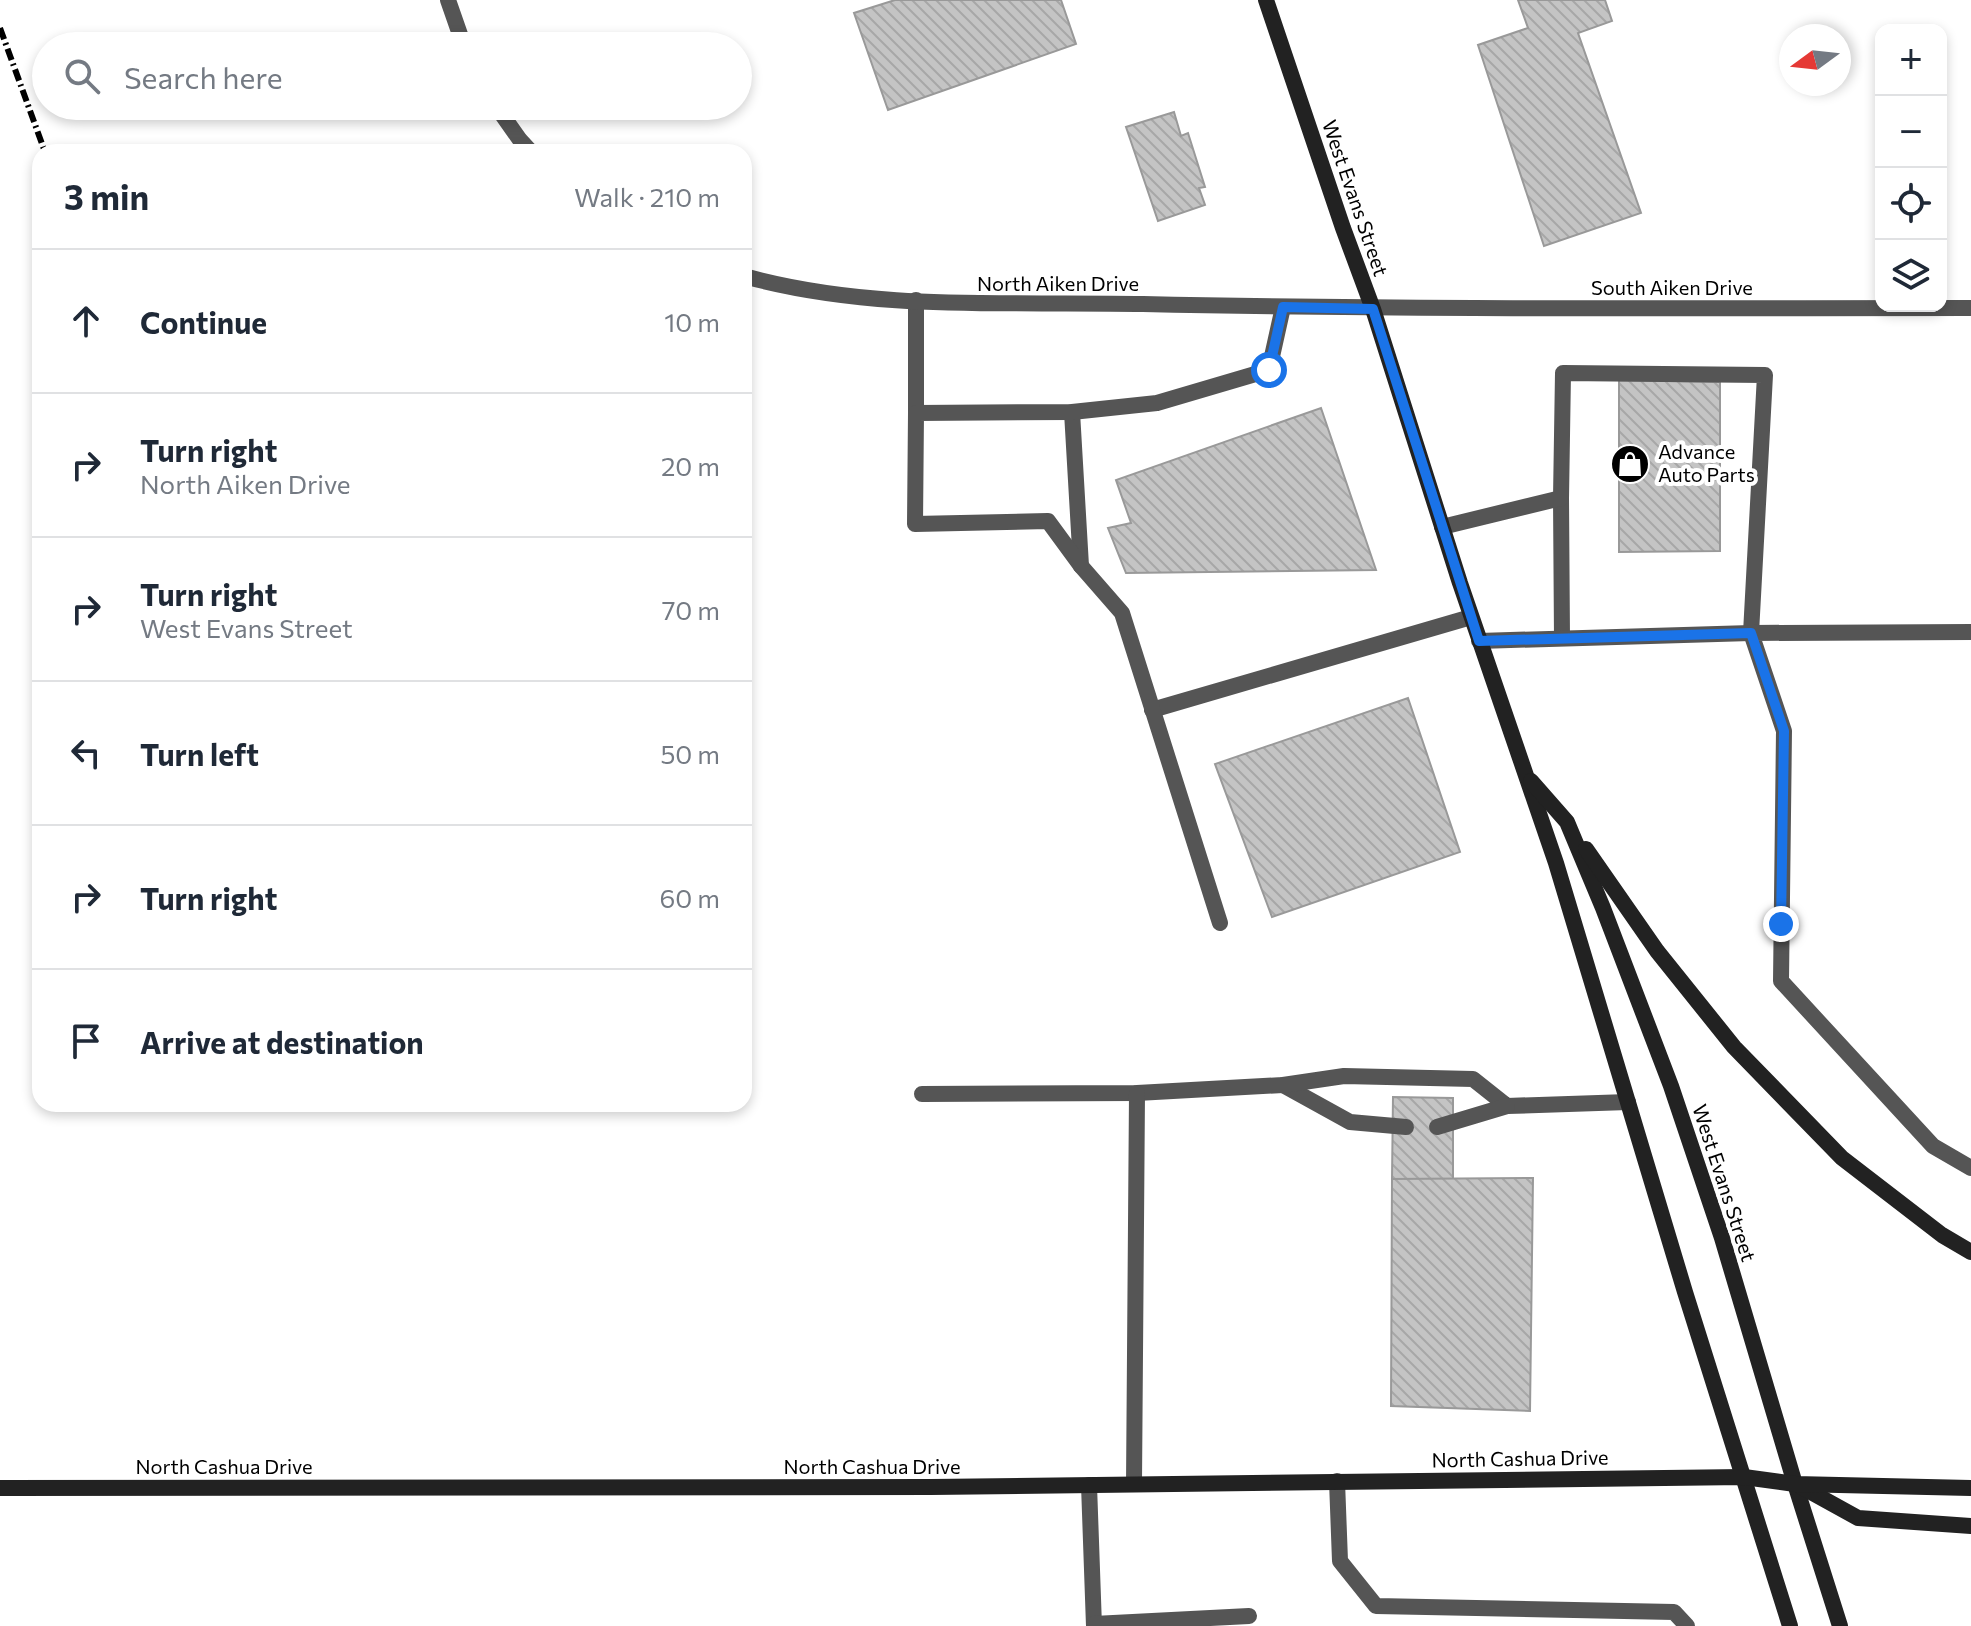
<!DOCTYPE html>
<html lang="en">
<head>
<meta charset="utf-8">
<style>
	body { margin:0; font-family:Commissioner,sans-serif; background:#f2f2f3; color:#1f2937 }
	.controls { position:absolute; right:24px; top:24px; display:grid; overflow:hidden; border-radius:16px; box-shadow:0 4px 12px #0003 }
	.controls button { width:72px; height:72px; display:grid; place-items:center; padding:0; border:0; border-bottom:2px solid #e0e1e3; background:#fff; color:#1f2937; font:40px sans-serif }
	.compass { position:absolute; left:1779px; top:24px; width:72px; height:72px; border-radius:50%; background:#fff; box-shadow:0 4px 12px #0003; rotate:255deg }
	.stop { position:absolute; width:24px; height:24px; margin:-18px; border:6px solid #1a73e8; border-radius:50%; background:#fff }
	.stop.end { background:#1a73e8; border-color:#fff; box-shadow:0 2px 8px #0008 }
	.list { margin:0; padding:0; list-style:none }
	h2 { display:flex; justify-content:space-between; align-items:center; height:104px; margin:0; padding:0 32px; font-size:34px }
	h2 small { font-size:26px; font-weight:400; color:#747a83 }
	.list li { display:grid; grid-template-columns:52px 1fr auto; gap:24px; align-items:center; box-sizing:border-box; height:144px; padding:0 32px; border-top:2px solid #e0e1e3 }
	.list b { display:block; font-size:30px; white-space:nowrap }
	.list p { margin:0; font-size:26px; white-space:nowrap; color:#747a83 }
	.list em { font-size:26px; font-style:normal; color:#747a83 }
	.icon { flex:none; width:44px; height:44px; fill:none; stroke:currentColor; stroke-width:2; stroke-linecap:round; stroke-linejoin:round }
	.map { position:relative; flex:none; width:1971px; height:1626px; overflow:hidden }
	.search { position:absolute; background:#fff; box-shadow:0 4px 12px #0003; left:32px; top:32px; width:720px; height:88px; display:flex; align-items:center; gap:20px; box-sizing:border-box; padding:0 28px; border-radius:44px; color:#747a83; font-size:30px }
	.panel { position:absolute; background:#fff; box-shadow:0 4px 12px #0003; left:32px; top:144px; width:720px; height:968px; border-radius:24px }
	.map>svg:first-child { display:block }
	.building { fill:url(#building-back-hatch); stroke:#999; stroke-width:2 }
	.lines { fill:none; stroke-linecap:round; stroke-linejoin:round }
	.lane { stroke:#555; stroke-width:16 }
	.street { stroke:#555; stroke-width:16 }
	.secondary { stroke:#222; stroke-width:16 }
	.rail { stroke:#000; stroke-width:6; stroke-dasharray:12 4 2 4; stroke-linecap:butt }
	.route { stroke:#1a73e8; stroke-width:10 }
	.labels { text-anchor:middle; stroke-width:8; stroke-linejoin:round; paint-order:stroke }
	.street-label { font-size:20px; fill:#000; stroke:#fff }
	.poi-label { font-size:20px; fill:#000; stroke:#fff; text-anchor:start }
</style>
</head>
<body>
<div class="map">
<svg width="1971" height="1626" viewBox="0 0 1971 1626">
	<defs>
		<pattern id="building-back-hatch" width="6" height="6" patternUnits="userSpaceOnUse" patternTransform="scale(2)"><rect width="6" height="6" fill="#c4c4c4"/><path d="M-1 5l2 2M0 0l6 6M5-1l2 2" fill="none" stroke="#a7a7a7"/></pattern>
	</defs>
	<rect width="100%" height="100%" fill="#fff"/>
	<g class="building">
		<path d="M895,0H1061L1076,44L888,110L854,13Z"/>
		<path d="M1518,0H1605L1612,21L1578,33L1641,213L1544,246L1478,45L1528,28Z"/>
		<path d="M1174,112L1181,136L1188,133L1205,187L1199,188L1205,205L1158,221L1126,127Z"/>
		<path d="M1619,380L1720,382V551L1619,552Z"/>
		<path d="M1321,408L1376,570L1126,573L1108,528L1131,523L1116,480Z"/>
		<path d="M1408,698L1460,852L1272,917L1215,764Z"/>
		<path d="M1393,1097L1453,1098V1179H1392Z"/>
		<path d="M1533,1178L1530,1411L1391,1406L1392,1179Z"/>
	</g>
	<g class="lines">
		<g class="lane">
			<path d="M916,300V413"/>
			<path d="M1072,412L1081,566"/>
			<path d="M1561,498L1562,638"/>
			<path d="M1442,527L1561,498L1563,373L1765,375L1751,633L1479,641"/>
			<path d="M1971,632L1751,633L1784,731L1781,981L1933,1146L1971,1168"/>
			<path d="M1152,710L1471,617"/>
			<path d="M1220,923L1122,613L1081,566L1048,521L915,524L916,413L1072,412L1157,403L1269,370L1283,307"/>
			<path d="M1283,1085L1350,1122L1406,1127"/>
			<path d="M922,1094L1137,1093L1283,1085L1344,1076L1473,1079L1507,1106L1628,1102"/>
			<path d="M1437,1127L1507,1106"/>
			<path d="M1337,1481L1340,1561L1376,1606L1674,1612L1687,1626"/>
			<path d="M1134,1484L1137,1093"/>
			<path d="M1089,1485L1094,1626"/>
			<path d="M1094,1624L1249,1616"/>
		</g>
		<g class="street">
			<path d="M448,0L464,46"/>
			<path d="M496,106L520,140L531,152"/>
			<path d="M744,276C874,312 1010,301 1143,304C1419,310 1695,308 1971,308"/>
		</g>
		<g class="secondary">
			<path d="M1266,0L1343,228L1373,309L1460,583L1556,863L1685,1292L1790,1626"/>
			<path d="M1531,781L1567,822L1603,908L1671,1086L1722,1238L1795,1484L1840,1626"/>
			<path d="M1586,849L1657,951L1734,1047L1842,1158L1942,1235L1971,1252"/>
			<path d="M1800,1486L1858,1518L1971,1526"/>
			<path d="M0,1488L931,1487L1744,1477L1795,1484L1971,1488"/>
		</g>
		<path class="rail" d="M0,28L45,152"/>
	</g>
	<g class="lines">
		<path class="route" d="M1269,370L1283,307L1373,309L1479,641L1751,633L1784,731L1781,924"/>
	</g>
	<defs>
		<symbol id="shop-disc" viewBox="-11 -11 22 22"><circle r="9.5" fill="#000" stroke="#fff"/><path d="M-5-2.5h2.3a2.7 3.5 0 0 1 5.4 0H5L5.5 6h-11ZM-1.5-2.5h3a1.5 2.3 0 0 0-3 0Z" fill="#fff"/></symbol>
	</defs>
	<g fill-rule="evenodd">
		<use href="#shop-disc" x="1608" y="442" width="44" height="44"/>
	</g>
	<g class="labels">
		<g class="street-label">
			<text transform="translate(1355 198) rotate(71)" y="7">West Evans Street</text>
			<text x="1058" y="291">North Aiken Drive</text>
			<text x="1672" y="295">South Aiken Drive</text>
			<text transform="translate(1724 1183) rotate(72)" y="7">West Evans Street</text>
			<text transform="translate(1520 1459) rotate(-1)" y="7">North Cashua Drive</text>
			<text x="224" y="1474">North Cashua Drive</text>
			<text x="872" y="1474">North Cashua Drive</text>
		</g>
		<g class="poi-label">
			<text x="1658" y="459">Advance<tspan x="1658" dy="23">Auto Parts</tspan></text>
		</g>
	</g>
</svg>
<div class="controls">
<button>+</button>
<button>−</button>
<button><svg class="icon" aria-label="locate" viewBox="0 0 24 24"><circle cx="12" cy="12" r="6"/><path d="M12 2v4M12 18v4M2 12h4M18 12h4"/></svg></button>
<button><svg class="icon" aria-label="layers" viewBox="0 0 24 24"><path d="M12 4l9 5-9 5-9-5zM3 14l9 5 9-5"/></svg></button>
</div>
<svg class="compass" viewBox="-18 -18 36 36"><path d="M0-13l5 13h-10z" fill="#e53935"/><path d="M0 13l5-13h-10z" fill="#747a83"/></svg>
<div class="stop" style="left:1269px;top:370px"></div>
<div class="stop end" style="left:1781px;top:924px"></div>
<div class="search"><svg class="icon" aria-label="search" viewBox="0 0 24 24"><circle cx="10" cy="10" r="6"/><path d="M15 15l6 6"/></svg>Search here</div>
<section class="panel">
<h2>3 min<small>Walk · 210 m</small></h2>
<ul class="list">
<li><svg class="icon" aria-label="ahead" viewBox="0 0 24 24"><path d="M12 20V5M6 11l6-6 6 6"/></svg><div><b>Continue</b></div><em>10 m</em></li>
<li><svg class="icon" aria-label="right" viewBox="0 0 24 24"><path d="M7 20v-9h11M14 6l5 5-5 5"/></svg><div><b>Turn right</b><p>North Aiken Drive</p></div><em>20 m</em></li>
<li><svg class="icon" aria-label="right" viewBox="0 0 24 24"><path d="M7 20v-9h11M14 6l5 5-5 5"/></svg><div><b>Turn right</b><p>West Evans Street</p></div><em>70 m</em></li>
<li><svg class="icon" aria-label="left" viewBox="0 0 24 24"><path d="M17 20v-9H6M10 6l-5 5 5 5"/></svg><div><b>Turn left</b></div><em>50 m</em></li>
<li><svg class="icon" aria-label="right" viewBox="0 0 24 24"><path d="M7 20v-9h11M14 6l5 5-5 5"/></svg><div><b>Turn right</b></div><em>60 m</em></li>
<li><svg class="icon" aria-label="arrive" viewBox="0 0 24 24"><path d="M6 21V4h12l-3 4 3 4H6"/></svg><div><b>Arrive at destination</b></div></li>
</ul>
</section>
</div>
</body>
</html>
